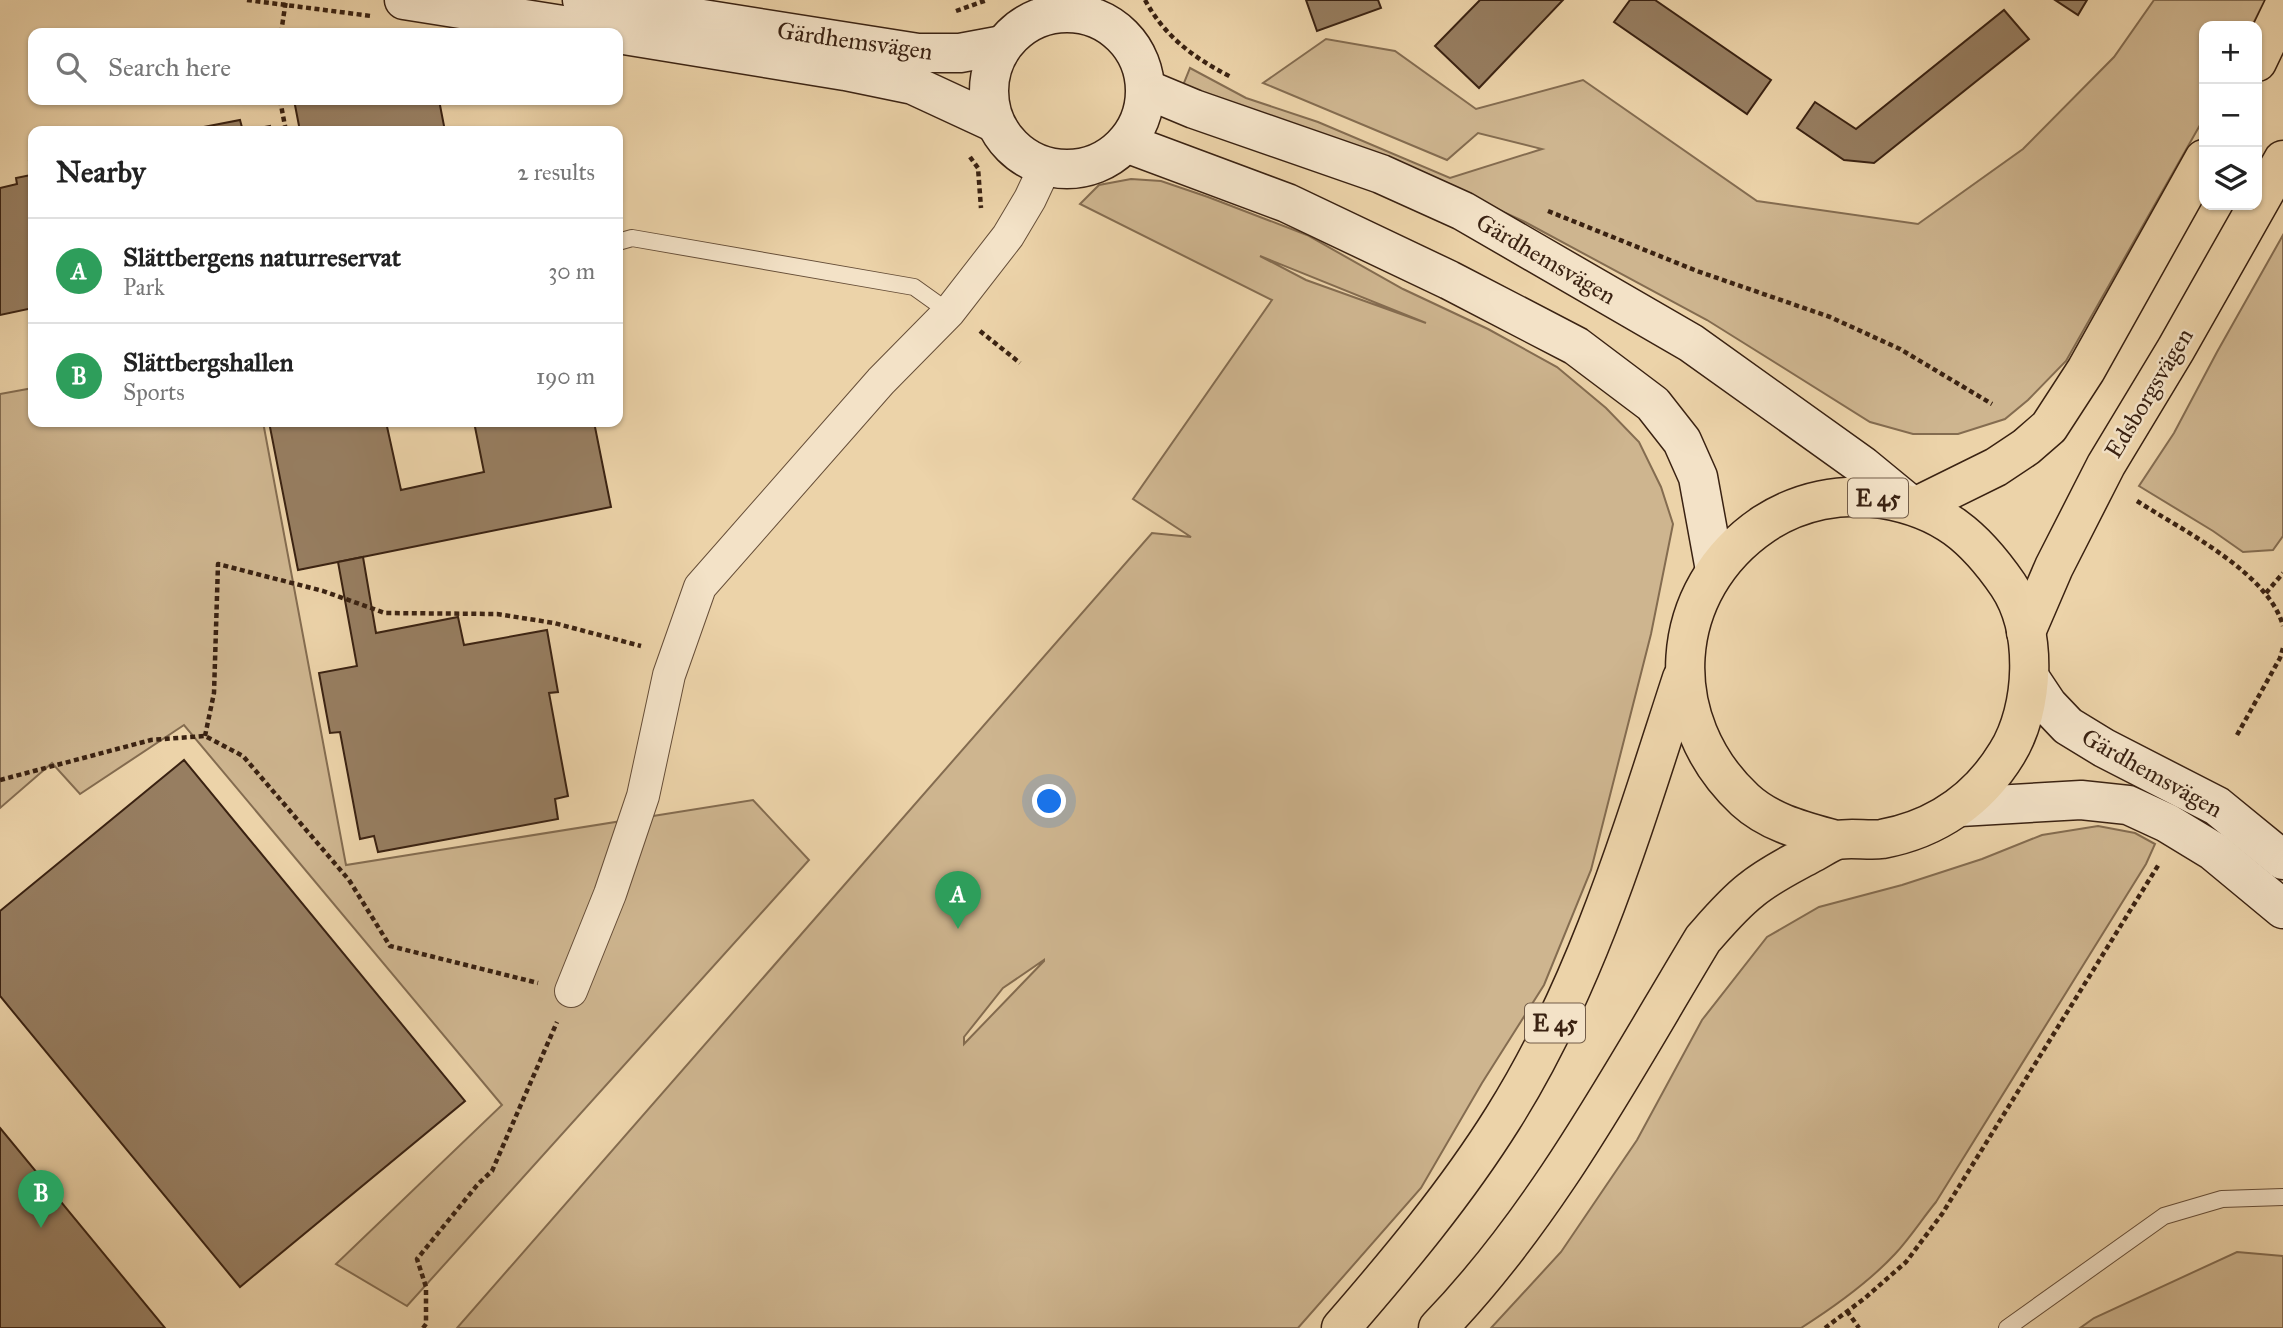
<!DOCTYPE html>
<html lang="en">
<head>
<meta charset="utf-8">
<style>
	body { margin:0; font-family:"IM FELL Great Primer",serif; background:#f2f2f2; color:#222 }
	.controls { position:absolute; right:21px; top:21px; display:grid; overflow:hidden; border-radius:14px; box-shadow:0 2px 5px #0004 }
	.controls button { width:63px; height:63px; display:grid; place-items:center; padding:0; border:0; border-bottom:2px solid #e0e0e0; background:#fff; color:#222; font:35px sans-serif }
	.you { position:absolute; left:1050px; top:802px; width:24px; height:24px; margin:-18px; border:5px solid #fff; border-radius:50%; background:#1a73e8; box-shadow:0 0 0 10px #1a73e833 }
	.badge { display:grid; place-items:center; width:46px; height:46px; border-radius:50%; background:#8f2418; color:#fff; font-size:23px; font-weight:700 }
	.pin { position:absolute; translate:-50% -58px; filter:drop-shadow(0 2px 4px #0008) }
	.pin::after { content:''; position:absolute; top:37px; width:24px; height:21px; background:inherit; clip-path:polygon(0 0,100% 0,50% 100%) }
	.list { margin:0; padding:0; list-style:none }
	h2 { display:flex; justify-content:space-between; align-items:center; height:91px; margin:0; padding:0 28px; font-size:30px }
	h2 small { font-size:23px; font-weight:400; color:#767676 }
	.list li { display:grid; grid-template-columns:46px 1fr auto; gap:21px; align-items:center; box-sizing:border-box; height:105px; padding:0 28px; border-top:2px solid #e0e0e0 }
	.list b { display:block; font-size:26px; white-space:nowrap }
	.list p { margin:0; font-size:23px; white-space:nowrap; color:#767676 }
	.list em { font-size:23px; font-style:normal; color:#767676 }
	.icon { flex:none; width:38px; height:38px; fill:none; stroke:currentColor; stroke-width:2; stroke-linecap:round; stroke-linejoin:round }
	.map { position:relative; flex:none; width:2283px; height:1328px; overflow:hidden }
	.search { position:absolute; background:#fff; box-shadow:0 2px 5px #0004; left:28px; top:28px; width:595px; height:77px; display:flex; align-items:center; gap:18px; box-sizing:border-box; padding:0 24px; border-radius:14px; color:#767676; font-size:26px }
	.panel { position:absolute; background:#fff; box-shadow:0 2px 5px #0004; left:28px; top:126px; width:595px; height:301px; border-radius:14px }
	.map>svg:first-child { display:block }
	.green { fill:#ceb58f; stroke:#846c50; stroke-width:2; fill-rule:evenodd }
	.building { fill:#977e61; stroke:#3a2212; stroke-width:2 }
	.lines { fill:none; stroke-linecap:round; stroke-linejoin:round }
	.lane-casing { stroke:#664e38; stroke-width:18 }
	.street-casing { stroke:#664e38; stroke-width:34 }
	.secondary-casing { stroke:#3a2212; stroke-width:41 }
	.highway-casing { stroke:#3a2212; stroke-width:41 }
	.path { stroke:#3a2212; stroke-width:4.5; stroke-dasharray:5 3.5; stroke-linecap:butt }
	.lane { stroke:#f3e2c7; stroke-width:16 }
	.street { stroke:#f3e2c7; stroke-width:32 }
	.secondary { stroke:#f3e2c7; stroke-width:38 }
	.highway { stroke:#ecd3a9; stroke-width:38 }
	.path-bridge { stroke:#3a2212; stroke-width:4.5; stroke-dasharray:5 3.5; stroke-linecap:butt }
	.labels { text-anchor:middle; stroke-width:5; stroke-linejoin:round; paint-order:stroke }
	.shield { fill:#f3e2c7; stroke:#725c48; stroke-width:2 }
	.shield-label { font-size:23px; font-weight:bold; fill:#3a2212 }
	.street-label { font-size:24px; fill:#3a2212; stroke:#f3e2c7 }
</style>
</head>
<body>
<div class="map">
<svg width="2283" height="1328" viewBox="0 0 2283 1328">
	<rect width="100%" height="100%" fill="#ecd3a9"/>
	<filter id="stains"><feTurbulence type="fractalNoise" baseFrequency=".00286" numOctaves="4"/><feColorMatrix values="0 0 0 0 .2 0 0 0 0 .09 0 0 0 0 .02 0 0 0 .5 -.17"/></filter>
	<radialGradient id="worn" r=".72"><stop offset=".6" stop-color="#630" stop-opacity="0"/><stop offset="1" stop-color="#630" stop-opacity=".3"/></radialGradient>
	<g class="green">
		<path d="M2154,0H2265L2252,26H2204V118L2066,361L2028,400L2005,419L1958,434H1913L1870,422L1707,320L1525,222L1384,157L1182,88L1190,68L1246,98L1318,122L1450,178L1542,149L1478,133L1447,160L1263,83L1326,39L1395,51L1476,109L1583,80L1757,201L1918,224L2023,149L2114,57Z"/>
		<path d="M1131,179L1161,181L1208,197L1307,235L1403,289L1488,329L1557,367L1606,408L1639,442L1661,487L1673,524L1651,634L1591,870L1544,985L1482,1083L1421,1188L1298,1328H457L1152,533L1191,537L1133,499L1272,300L1080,204L1099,185ZM1260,256L1426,323L1306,280ZM1044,960V961L964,1044V1037L1003,988Z"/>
		<path d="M2283,235V536L2273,550L2243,552L2213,531L2139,486L2174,433L2217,352Z"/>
		<path d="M33,388V422H263L346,865L753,800L809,860L407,1306L336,1264L502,1105L184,725L80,794L52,763L0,808V394Z"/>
		<path d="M2098,826L2135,833L2155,844L2146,864L1936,1202C1922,1219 1910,1238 1895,1254C1868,1283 1834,1307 1801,1328H1491L1561,1252L1637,1140L1702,1020L1767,937L1819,907L1902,885L1982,859L2042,835Z"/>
		<path d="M2237,1252L2283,1256V1328H2080L2094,1318Z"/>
	</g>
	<g class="building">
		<path d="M1306,0H1378L1381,8L1317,31Z"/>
		<path d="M1480,0H1563L1479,88L1435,46Z"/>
		<path d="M1630,0H1655L1771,80L1747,114L1614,22Z"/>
		<path d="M2055,0H2087L2078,15Z"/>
		<path d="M2004,10L2029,39L1874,163L1844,160L1797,128L1815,102L1856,129Z"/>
		<path d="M294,100H439L445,131H300Z"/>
		<path d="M240,120L243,131L270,126L271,131H183Z"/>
		<path d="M33,160V308L0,315V188L17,184L16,178L31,175L29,161Z"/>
		<path d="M269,422H386L401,490L484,472L474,422H594L611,507L298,570Z"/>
		<path d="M363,557L376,633L458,617L464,645L547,630L558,692L549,693L568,796L555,799L558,819L378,852L374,836L360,839L340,732L330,733L319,673L357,666L338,562Z"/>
		<path d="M184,760L465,1101L240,1287L0,996V911Z"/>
		<path d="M0,1128L165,1328H0Z"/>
	</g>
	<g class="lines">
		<defs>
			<g id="lane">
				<path d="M618,242L632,238L914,287L949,312"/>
				<path d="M2007,1328L2164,1216L2222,1199L2283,1197"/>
			</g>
			<path id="street" d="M571,991L610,894L643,796L669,675L700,587L881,381L949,312L1008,236L1030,199L1045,167"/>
			<g id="secondary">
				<path d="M404,0L613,33"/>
				<path d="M582,0L918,53H960L1003,45"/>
				<circle cx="1067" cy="91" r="78"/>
				<path d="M618,34L845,71L913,85L995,123"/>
				<path d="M1146,89L1194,109L1381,174L1463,211L1691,343L1863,466L1908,503"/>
				<path d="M1126,143L1287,203L1449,280L1576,346L1653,404L1682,441L1698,477L1715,570"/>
				<path d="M2030,678L2048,705L2068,726L2104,748L2217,806L2283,860"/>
				<path d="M1960,807L2081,800L2128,805L2167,823L2213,851L2283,909"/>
			</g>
			<g id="highway">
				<path d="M2257,62L2283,8"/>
				<path d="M1917,506L1996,467L2026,447L2049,427L2086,370L2204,159"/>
				<path d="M2026,632L2054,567L2106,465L2176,349L2283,160"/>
				<path d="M1341,1328C1399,1261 1456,1193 1503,1118C1588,983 1633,828 1682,678"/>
				<path d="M1438,1328C1547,1215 1622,1073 1703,939C1718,922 1733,904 1751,890C1769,875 1790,865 1810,854C1819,850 1829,842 1838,840C1852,837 1868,841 1882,839C1936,829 1979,799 2007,753C2035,708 2038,630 2008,585C1975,537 1943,509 1883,499C1842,492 1799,501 1764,524C1666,590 1659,720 1745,800C1770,823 1804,831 1836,840"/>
			</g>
		</defs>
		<use href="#lane" class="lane-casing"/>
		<use href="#street" class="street-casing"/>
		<use href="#secondary" class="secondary-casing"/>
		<use href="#highway" class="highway-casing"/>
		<g class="path">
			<path d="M247,0L371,16"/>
			<path d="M1145,0C1165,37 1194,58 1231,77"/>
			<path d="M956,11L987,0"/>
			<path d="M280,100L286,131"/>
			<path d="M970,157L978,168L981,208"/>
			<path d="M1548,211L1697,271L1830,317L1900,349L1992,404"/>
			<path d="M980,331L1020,363"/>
			<path d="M2137,501C2182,530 2269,573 2283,626"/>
			<path d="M2266,593L2283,573"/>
			<path d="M2237,735L2280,658L2283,648"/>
			<path d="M205,736L214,693L218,564L323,591L385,613L497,614L554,623L641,646"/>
			<path d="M0,780L151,740L205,736L243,756L349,880L390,946L538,983"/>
			<path d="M1847,1311L1859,1328"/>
			<path d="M423,1328L426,1324V1287L417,1259L478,1184L492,1171L557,1022"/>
			<path d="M1825,1328L1865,1298L1906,1262L1942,1214L2159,864"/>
		</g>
		<use href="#lane" class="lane"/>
		<use href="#street" class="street"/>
		<use href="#secondary" class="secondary"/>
		<use href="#highway" class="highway"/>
		<path class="path-bridge" d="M281,33L286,0"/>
	</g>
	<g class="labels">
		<g class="shield">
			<rect x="1848" y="478.5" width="60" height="39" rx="5"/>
			<rect x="1525" y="1003.5" width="60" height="39" rx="5"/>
		</g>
		<g class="shield-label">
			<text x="1878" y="506">E 45</text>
			<text x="1555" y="1031">E 45</text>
		</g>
		<g class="street-label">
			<text transform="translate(855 41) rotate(8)" y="8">Gärdhemsvägen</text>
			<text transform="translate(1546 259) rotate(30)" y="8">Gärdhemsvägen</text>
			<text transform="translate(2149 393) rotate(-59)" y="8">Edsborgsvägen</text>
			<text transform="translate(2152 773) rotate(29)" y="8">Gärdhemsvägen</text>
		</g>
	</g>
	<rect width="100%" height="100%" filter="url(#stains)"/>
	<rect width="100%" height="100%" fill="url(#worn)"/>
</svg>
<div class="controls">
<button>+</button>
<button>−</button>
<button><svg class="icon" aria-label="layers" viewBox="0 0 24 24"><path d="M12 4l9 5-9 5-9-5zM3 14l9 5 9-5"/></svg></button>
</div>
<div class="you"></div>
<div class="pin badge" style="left:958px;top:929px;background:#2e9e5b">A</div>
<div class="pin badge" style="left:41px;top:1228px;background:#2e9e5b">B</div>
<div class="search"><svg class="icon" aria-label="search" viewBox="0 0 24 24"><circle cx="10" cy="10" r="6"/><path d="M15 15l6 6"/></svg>Search here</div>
<section class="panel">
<h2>Nearby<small>2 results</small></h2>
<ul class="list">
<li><span class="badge" style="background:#2e9e5b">A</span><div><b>Slättbergens naturreservat</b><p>Park</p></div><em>30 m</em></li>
<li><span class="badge" style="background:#2e9e5b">B</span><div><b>Slättbergshallen</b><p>Sports</p></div><em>190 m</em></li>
</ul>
</section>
</div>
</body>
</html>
